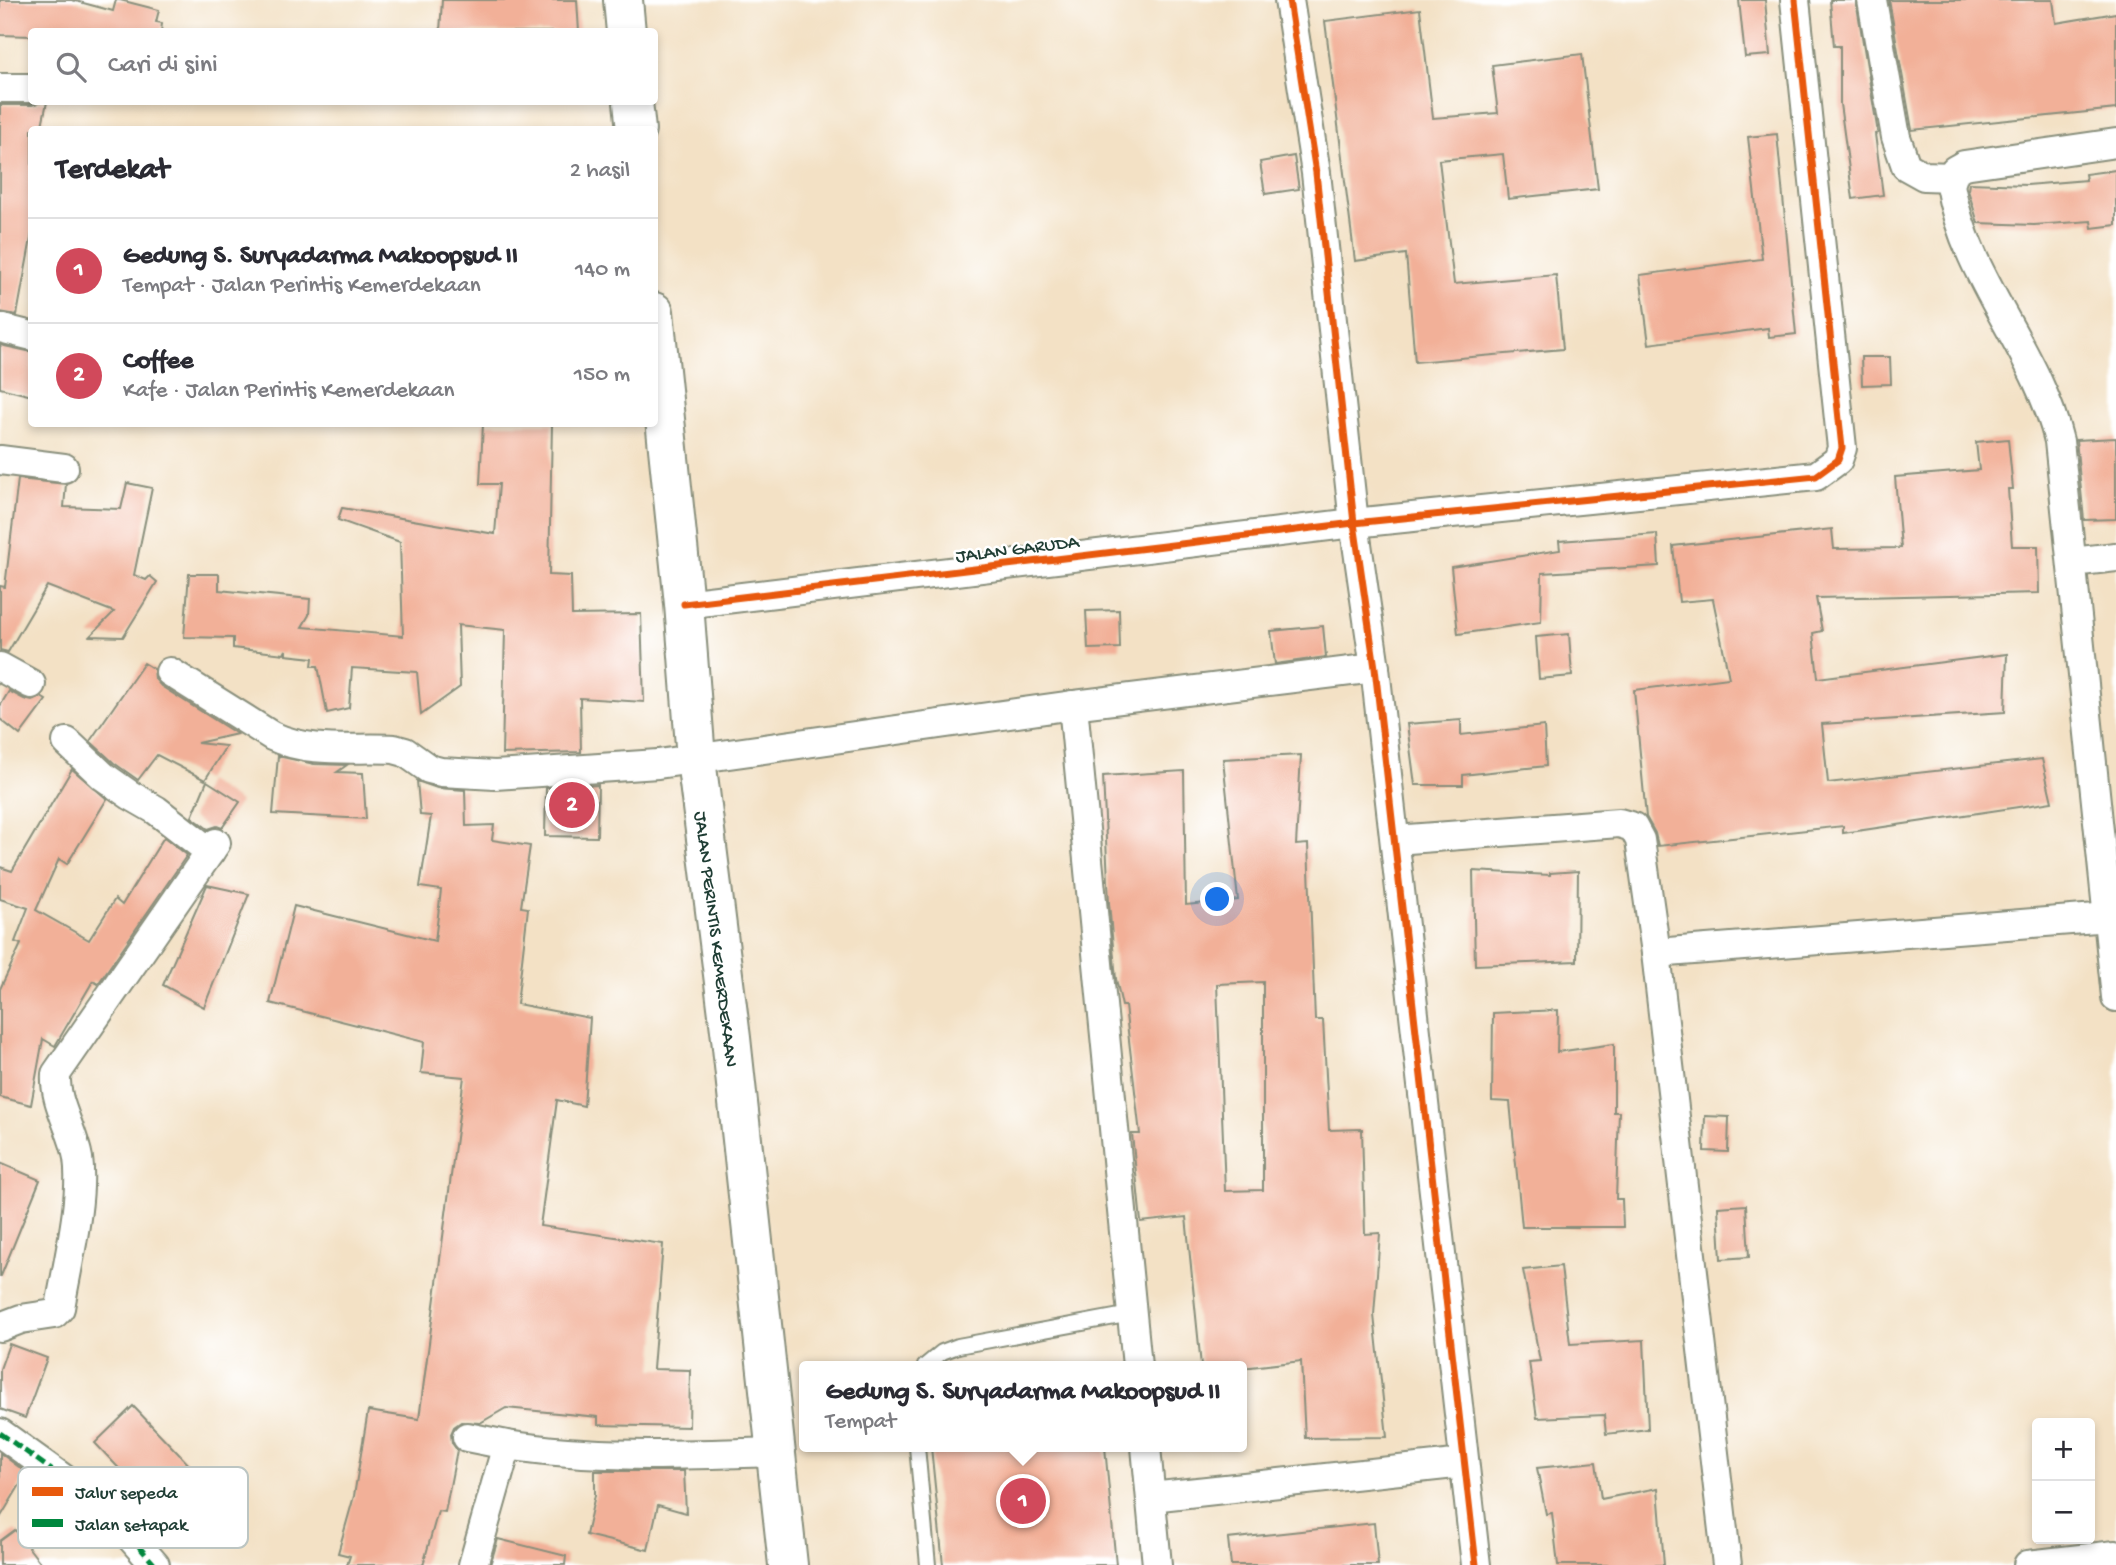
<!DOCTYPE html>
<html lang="id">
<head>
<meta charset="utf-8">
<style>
	body { margin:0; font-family:"Gochi Hand",sans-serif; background:#f2f2f3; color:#2b2b33 }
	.controls { position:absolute; right:21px; bottom:21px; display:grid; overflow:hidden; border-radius:7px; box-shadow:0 4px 10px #0003 }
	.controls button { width:63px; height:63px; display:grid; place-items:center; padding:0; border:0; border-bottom:2px solid #e1e1e2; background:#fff; color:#2b2b33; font:35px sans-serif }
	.you { position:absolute; left:1218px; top:900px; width:24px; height:24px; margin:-18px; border:5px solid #fff; border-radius:50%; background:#1a73e8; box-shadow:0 0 0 10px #1a73e833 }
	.badge { display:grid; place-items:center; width:46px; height:46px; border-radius:50%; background:#d1495b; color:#fff; font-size:23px; font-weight:700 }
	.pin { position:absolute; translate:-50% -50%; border:4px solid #fff; box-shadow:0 2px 7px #0006 }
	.popup { position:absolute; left:799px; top:1361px; width:448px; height:91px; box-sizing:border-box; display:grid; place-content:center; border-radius:7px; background:#fff; filter:drop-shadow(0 2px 5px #0005); font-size:23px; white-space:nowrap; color:#7c7c81 }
	.popup b { font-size:26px; color:#2b2b33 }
	.popup::after { content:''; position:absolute; left:50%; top:100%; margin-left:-14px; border:14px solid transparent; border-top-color:#fff }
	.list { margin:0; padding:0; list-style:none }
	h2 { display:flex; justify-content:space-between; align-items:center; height:91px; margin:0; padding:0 28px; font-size:30px }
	h2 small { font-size:23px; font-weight:400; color:#7c7c81 }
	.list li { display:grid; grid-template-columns:46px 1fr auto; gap:21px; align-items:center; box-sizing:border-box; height:105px; padding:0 28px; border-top:2px solid #e1e1e2 }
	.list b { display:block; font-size:26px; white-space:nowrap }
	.list p { margin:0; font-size:23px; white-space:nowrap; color:#7c7c81 }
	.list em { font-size:23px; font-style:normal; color:#7c7c81 }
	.icon { flex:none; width:38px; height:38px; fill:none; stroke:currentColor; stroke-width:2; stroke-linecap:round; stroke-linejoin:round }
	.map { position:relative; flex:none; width:2116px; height:1565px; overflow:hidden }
	.search { position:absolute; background:#fff; box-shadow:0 4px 10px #0003; left:28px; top:28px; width:630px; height:77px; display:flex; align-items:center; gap:18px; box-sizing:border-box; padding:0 24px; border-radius:7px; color:#7c7c81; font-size:26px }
	.panel { position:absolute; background:#fff; box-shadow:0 4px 10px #0003; left:28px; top:126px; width:630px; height:301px; border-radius:7px }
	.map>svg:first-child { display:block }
	.building { fill:#f2b098; fill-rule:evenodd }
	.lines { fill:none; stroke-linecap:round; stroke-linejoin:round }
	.lane-casing { stroke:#898f7c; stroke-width:18 }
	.street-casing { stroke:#898f7c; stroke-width:32 }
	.highway-casing { stroke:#898f7c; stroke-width:42 }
	.lane { stroke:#fff; stroke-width:14 }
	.street { stroke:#fff; stroke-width:28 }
	.highway { stroke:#fff; stroke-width:38 }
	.quiet { stroke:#00873e; stroke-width:5; stroke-dasharray:10 5; stroke-linecap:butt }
	.cycleway-casing { stroke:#fff; stroke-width:11 }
	.cycleway { stroke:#e8590c; stroke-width:7 }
	.labels { text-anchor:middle; stroke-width:5; stroke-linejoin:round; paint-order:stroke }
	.street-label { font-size:19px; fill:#1f3d34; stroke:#fff }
	.key { fill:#fff; stroke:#bcc5c2; stroke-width:2 }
	.key-label { font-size:19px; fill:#1f3d34 }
</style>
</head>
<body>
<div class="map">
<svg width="2116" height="1565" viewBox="0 0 2116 1565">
	<rect width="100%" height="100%" fill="#fff"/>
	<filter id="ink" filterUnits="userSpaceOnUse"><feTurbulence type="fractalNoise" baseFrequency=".0143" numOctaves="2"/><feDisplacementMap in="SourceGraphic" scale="14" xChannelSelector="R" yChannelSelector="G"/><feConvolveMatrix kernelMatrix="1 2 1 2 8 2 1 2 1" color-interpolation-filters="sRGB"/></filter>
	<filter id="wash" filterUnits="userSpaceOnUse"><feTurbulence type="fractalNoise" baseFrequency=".00686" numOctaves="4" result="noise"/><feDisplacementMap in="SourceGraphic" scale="28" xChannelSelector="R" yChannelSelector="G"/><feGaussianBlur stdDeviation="1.57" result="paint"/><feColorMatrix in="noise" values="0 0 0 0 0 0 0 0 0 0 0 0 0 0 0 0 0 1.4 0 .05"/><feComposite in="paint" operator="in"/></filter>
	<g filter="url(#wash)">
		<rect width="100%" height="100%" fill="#f3e1c5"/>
		<g id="blocks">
			<g class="building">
				<path d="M0,0H72L113,11L116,0H120L159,10L156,22L162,23L161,32H32V36L0,35Z"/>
				<path d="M442,0H577L579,32H440Z"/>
				<path d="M1739,0H1765L1770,55L1745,57Z"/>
				<path d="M1830,0H1856L1878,133L1875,134L1883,195L1853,199L1840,104V46H1834Z"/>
				<path d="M1889,0H2053L2056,23L2116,13V109L1912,130Z"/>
				<path d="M1420,9L1433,118L1498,113L1492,65L1582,54L1598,189L1508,199L1503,154L1439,160L1454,284L1556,275L1563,349L1415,362L1406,254L1355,261L1325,21Z"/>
				<path d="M41,102H47L41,130H32V233L17,315L0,312V105H32Z"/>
				<path d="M1777,134L1796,334L1769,337L1768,328L1649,344L1640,275L1762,259L1748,137Z"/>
				<path d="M1294,156L1299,189L1265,194L1260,162Z"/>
				<path d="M2116,170V225L2092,228L2091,221L2034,225L1978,223L1968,190L1969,183L2027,185L2086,180L2085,174Z"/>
				<path d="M0,345L32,352V396L0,388Z"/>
				<path d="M1861,357H1890L1891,384L1862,385Z"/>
				<path d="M483,424H552L549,575L571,576L572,615L641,614L644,702L580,698L581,752L502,754L505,630L458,625L460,687L421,715L417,672L352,668L349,708L327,713L318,666H312L313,658L286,655V650L284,654L233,648V638L184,637L189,574H219V590L310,599L309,615L302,627L403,636L400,542L338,520L342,508L495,534L499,484H480Z"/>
				<path d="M2116,438V519L2084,520L2076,440Z"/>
				<path d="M2008,439L2013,489H2008L2012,546H2038L2039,593L1816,598L1822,631L1813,633L1818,678L2007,654L2005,712L1822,724L1828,783L2042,759L2052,802L1843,833V826L1658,846L1655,833L1646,817L1634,690L1729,678L1713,599L1679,602L1673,546L1832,529L1834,549L1901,548L1895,477L1979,470L1976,442Z"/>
				<path d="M18,479L66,484L64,507L121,509L127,483L152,488L134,575L146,580L150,576L157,582L123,637L90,636L114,612L47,586L8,652L0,650V586L5,587Z"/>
				<path d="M1657,534L1659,566L1542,573L1541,622L1458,634L1451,567L1560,550L1559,541Z"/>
				<path d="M1119,610L1120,648L1088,649L1086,611Z"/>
				<path d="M1323,626L1326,657L1275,664L1271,631Z"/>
				<path d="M1569,634L1572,676L1539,679L1536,637Z"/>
				<path d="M144,663L154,669L155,679L161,686L237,734L197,743L226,746L205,780L157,755L138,780L114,763L90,741Z"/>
				<path d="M9,691L24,699L32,701L41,697L46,700L20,735L0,719V706Z"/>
				<path d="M1461,720V735L1544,726L1546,766L1463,775V785H1415L1407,724Z"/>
				<path d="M1301,755L1296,845L1308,844L1315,1020H1323L1329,1130L1362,1129L1365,1234L1380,1233L1374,1315L1387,1437L1305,1438L1301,1361L1242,1368V1366H1201L1186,1217L1141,1222L1132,1134H1140L1125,1006H1122L1116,979L1109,903L1103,776L1184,771L1186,905L1238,900L1223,759ZM1263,982V1190L1225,1191L1217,984Z"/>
				<path d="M278,756L314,764L347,765L337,772L363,773L366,819L273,814Z"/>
				<path d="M72,769L107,799L67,864L59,859L36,910L89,940L115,899L122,905L164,837L187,855L98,984L93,981L55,1046L43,1039L31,1105L0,1097V989L21,944L15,942L28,908L0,899V867L12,871Z"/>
				<path d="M207,781L240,802L222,828L217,826L208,829L192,817Z"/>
				<path d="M417,781L437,788L465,790L466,826L494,825L492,840L530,846L521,907L528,908L517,1004L590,1018L584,1106L557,1100L540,1226L663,1244L653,1369L690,1370L689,1427L598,1425V1417L506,1408L480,1423L461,1422L454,1427L451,1434L452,1443L457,1450L445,1512L438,1511L423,1565H347L350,1556L338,1553L354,1496L368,1411L419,1419L464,1077L421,1073L424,1042L270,1003L294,906L435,941L441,890L420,887L431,816L420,815Z"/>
				<path d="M598,785L597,837L545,836L546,788Z"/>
				<path d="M1473,871L1550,875V873L1578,871L1577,961L1475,965Z"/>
				<path d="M207,885L249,894L204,1007L163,985Z"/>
				<path d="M1558,1010L1557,1052L1614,1044V1112H1619L1616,1199H1622L1623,1227H1522L1510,1102L1492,1101L1493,1013Z"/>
				<path d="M1705,1116L1729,1117L1728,1152L1704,1151Z"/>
				<path d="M0,1163L40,1180L1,1276H0Z"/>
				<path d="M1746,1205L1749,1257L1721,1259L1718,1207Z"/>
				<path d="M1561,1266L1570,1344L1644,1340L1648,1429L1606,1434L1604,1415L1537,1418L1529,1362L1540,1361L1523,1270Z"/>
				<path d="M9,1344L47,1358L25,1418L0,1409V1369Z"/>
				<path d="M133,1406L195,1471L199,1467L223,1494L180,1533L153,1503L148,1508L126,1484L130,1480L95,1443Z"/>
				<path d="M931,1447H1105L1116,1565H943Z"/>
				<path d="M0,1453L27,1473L0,1518Z"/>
				<path d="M1596,1462L1601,1499L1658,1488L1664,1565H1558L1552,1513L1546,1514L1537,1468Z"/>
				<path d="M595,1471H684L686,1513L658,1505L648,1550L586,1535L595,1495Z"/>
				<path d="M1374,1523L1378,1565H1231L1228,1539Z"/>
				<path d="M15,1530L42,1565H0V1541Z"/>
				<path d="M498,1539L566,1556L565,1565H490Z"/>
			</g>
		</g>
	</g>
	<g filter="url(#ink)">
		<use href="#blocks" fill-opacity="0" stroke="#898f7c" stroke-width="2"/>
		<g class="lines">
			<defs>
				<g id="lane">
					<path d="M925,1366L942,1352L958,1346L1131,1314"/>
					<path d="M917,1447L928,1565"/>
				</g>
				<g id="street">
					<path d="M1289,0L1316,173L1354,523L1375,668L1476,1565"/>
					<path d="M1872,0L1896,137L1906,166L1924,176L1952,177"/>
					<path d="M0,88H32"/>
					<path d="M2116,143L1964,165L1955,170L1950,185C1966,279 2037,350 2059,441L2116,997"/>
					<path d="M0,328L32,336"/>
					<path d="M0,460L64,468"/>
					<path d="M2072,562L2116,557"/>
					<path d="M684,604L1354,523L1816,476L1838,460L1842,448L1795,0"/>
					<path d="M0,667L31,684"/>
					<path d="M170,672L272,736C310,754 353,747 394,749L405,752L429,769L441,772L495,775L658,764L1073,705L1375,668"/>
					<path d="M1073,705L1137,1366"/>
					<path d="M67,742L103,776L130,795L156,810L210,852"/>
					<path d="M1395,840L1619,823L1633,827L1640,840L1656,953L1727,1565"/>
					<path d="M1656,953L2109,917"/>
					<path d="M0,1327L21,1319L54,1314L60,1308C67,1266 84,1198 78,1158C73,1129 54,1103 56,1074L216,843"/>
					<path d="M0,1433L107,1510L155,1565"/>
					<path d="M467,1437L507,1445"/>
					<path d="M1146,1447L1157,1565"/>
					<path d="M1151,1497L1464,1463"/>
					<path d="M473,1565L507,1445C595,1459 686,1455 774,1452"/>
					<path d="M2028,1565L2116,1555"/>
				</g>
				<g id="highway">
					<path d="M623,0L626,32"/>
					<path d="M633,102L636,130"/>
					<path d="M654,312L684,604L696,759L731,1038L788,1565"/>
				</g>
			</defs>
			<use href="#lane" class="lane-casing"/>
			<use href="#street" class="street-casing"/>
			<use href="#highway" class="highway-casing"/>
			<use href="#lane" class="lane"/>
			<use href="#street" class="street"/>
			<use href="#highway" class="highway"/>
			<path class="quiet" d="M0,1433L107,1510L155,1565"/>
			<defs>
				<g id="cycleway">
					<path d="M1289,0L1316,173L1354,523L1375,668L1476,1565"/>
					<path d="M684,604L1354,523L1816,476L1838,460L1842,448L1795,0"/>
				</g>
			</defs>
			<use href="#cycleway" class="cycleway-casing"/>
			<use href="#cycleway" class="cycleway"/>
		</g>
	</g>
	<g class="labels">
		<g class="street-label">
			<text transform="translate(1017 547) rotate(-7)" y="7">JALAN GARUDA</text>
			<text transform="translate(718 939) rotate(83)" y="7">JALAN PERINTIS KEMERDEKAAN</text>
		</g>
	</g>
	<rect x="18" y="1467" width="230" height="81" rx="10" class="key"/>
	<rect x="32" y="1487" width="31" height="9" fill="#e8590c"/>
	<rect x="32" y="1519" width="31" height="8" fill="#00873e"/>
	<g class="key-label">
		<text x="75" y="1498">Jalur sepeda</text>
		<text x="75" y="1530">Jalan setapak</text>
	</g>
</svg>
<div class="controls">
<button>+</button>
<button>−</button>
</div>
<div class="you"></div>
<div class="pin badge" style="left:1023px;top:1501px">1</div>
<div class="popup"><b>Gedung S. Suryadarma Makoopsud II</b>Tempat</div>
<div class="pin badge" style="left:572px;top:805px">2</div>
<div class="search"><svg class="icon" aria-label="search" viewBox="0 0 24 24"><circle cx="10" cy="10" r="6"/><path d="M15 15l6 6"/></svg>Cari di sini</div>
<section class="panel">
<h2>Terdekat<small>2 hasil</small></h2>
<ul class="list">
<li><span class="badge">1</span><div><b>Gedung S. Suryadarma Makoopsud II</b><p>Tempat · Jalan Perintis Kemerdekaan</p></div><em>140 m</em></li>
<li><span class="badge">2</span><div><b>Coffee</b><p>Kafe · Jalan Perintis Kemerdekaan</p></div><em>150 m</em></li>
</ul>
</section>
</div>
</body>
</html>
